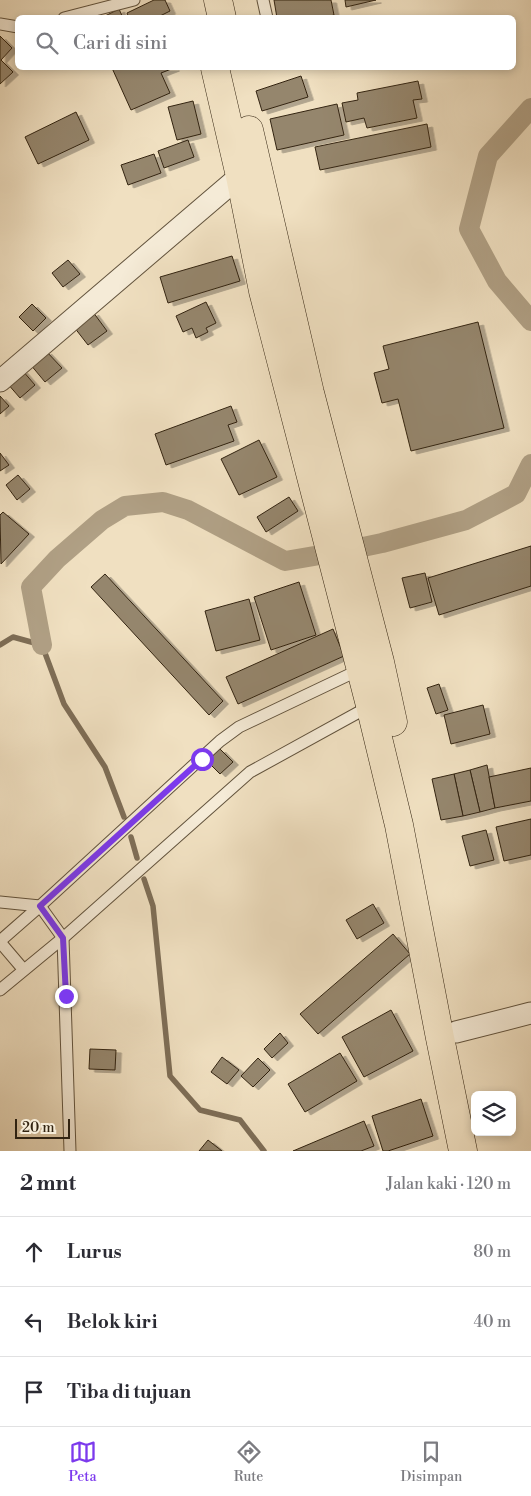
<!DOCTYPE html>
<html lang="id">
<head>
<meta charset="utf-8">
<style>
	body { margin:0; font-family:"Libre Bodoni",serif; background:#f2f2f3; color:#2b2b33 }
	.controls { position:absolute; right:15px; bottom:15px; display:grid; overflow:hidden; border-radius:8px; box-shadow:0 2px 8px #0003 }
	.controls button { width:45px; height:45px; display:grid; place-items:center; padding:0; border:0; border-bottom:1px solid #e1e1e2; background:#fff; color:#2b2b33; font:25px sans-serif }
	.scale { position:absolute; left:15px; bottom:12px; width:55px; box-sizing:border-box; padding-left:5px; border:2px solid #332411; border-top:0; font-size:14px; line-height:18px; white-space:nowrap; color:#332411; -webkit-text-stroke:4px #f5ebd7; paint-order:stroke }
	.stop { position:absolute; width:15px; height:15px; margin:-11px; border:4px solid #7c3aed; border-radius:50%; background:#fff }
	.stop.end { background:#7c3aed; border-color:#fff; box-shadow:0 1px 5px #0008 }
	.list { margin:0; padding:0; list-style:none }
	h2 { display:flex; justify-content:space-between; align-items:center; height:65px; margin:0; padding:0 20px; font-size:21px }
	h2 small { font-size:16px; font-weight:400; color:#7c7c81 }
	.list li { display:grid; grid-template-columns:32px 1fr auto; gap:15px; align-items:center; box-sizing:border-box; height:70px; padding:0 20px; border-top:1px solid #e1e1e2 }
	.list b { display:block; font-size:19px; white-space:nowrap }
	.list em { font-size:16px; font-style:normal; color:#7c7c81 }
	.icon { flex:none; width:28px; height:28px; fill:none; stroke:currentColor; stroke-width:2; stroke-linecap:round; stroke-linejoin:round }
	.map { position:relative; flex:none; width:531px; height:1151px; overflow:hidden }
	.search { position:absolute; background:#fff; box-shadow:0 2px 8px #0003; left:15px; right:15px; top:15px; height:55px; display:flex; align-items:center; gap:12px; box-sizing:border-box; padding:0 18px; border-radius:8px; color:#7c7c81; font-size:19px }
	.sheet { height:275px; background:#fff }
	nav { display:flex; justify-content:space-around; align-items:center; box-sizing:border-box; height:70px; border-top:1px solid #e1e1e2; background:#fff; font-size:14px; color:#7c7c81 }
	nav a { display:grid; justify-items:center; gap:2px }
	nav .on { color:#7c3aed }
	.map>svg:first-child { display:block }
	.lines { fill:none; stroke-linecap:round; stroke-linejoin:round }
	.stream { stroke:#7e6e57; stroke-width:5.5 }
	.canal { stroke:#b0a085; stroke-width:20 }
	.building { fill:#95866d; stroke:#332411; filter:url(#shadow) }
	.service-casing { stroke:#62533d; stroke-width:13 }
	.minor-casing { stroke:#62533d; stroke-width:23 }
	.trunk-casing { stroke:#332411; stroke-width:29 }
	.service { stroke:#f5ebd7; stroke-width:11 }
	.minor { stroke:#f5ebd7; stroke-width:21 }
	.trunk { stroke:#f0e0c1; stroke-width:28 }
	.route { stroke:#7c3aed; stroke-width:6 }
</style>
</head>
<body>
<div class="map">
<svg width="531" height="1151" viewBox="0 0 531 1151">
	<defs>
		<filter id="shadow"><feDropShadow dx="5.5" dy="3" stdDeviation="0" flood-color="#0004"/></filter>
	</defs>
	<rect width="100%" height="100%" fill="#f0e0c1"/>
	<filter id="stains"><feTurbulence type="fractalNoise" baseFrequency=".004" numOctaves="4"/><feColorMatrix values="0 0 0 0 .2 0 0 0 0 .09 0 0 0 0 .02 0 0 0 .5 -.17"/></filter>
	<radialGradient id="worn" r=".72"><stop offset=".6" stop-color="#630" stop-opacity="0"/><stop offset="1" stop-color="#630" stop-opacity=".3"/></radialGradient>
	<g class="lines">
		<g class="stream">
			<path d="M0,645L13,637L42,645L64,704L105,767L124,817"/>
			<path d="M131,837L137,858"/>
			<path d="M144,879L153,906L170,1076L200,1110L240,1120L264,1151"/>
		</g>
		<g class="canal">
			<path d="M531,108L488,156L469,229L497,281L531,321"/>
			<path d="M363,547L382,543L466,520L516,494L531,464"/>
			<path d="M42,645L31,587L57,559L102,520L125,506L163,502L188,510L285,561L320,555"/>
		</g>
	</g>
	<g class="building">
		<path d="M154,0H165L170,11L156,18H129L127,13Z"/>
		<path d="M274,0H331L334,15L322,18H277Z"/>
		<path d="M345,0H376L346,7Z"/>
		<path d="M119,9L123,18H101Z"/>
		<path d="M0,36L12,48L1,60L13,72L0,84Z"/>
		<path d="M112,68H174L161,73L170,93L131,110Z"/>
		<path d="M301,76L308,97L262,111L256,91Z"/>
		<path d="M418,81L422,99L413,100L417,118L367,128L364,118L346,122L342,103L358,100L357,93Z"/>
		<path d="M193,101L201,134L177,140L168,107Z"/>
		<path d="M337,104L344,135L277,150L270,119Z"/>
		<path d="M76,112L89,140L38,164L25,137Z"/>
		<path d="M427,124L431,147L320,170L315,147Z"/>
		<path d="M188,140L194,157L164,168L158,151Z"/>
		<path d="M154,154L161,173L128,185L121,165Z"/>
		<path d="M232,256L240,281L168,303L160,277Z"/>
		<path d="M68,260L80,274L63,287L52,273Z"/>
		<path d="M206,302L216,323L206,328L208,332L196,338L192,328L183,332L176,316Z"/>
		<path d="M32,304L46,318L33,331L19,317Z"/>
		<path d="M93,312L107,331L88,345L74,327Z"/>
		<path d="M478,322L504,428L411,451L398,399L382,403L374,373L389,369L383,346Z"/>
		<path d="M46,351L62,368L45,382L30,364Z"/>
		<path d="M22,370L35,385L20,398L7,383Z"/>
		<path d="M0,396L9,406L0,414Z"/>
		<path d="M231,406L237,422L228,425L234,441L166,465L155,434Z"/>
		<path d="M259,440L277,477L239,495L221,459Z"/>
		<path d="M0,453L9,465L0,471Z"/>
		<path d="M18,475L30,489L17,500L6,485Z"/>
		<path d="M289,497L298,511L266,532L257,517Z"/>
		<path d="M3,512L29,534L1,564L0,515Z"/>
		<path d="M531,546V586L439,615L428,578Z"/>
		<path d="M425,573L432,602L410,608L402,578Z"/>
		<path d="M105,574L223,701L209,715L91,587Z"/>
		<path d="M299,582L316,635L271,650L254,597Z"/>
		<path d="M249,599L260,640L216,651L205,611Z"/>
		<path d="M333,629L344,656L238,704L226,677Z"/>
		<path d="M439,684L448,710L436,714L427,688Z"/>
		<path d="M483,705L490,734L451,744L444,715Z"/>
		<path d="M220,749L233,762L220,774L207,761Z"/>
		<path d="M487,765L495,808L480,812L470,770Z"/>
		<path d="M531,768V801L495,808L489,777Z"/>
		<path d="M470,770L480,812L463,816L454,774Z"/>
		<path d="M454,774L463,816L441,820L432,779Z"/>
		<path d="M531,819V855L504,861L496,827Z"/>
		<path d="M486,830L494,860L470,866L462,836Z"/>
		<path d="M373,904L384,923L357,939L346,920Z"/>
		<path d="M393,934L410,954L318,1034L300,1014Z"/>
		<path d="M391,1010L413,1051L364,1077L342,1037Z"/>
		<path d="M280,1033L288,1043L272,1058L264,1049Z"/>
		<path d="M90,1049L116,1050L115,1070L89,1069Z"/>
		<path d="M340,1053L357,1081L305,1112L288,1084Z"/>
		<path d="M222,1057L239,1070L227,1084L211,1072Z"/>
		<path d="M258,1058L270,1070L253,1087L241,1076Z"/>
		<path d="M421,1099L433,1136L388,1151H383L372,1116Z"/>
		<path d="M364,1121L374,1146L361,1151H293Z"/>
		<path d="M208,1140L222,1151H199Z"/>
	</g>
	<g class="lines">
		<defs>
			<g id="service">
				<path d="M263,0L267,18"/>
				<path d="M64,18L134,0"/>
				<path d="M0,24L18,27"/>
				<path d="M0,902L40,906L63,938L70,1151"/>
				<path d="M0,941L40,906L220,741L239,727L361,669"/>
				<path d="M0,942L23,969"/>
				<path d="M0,990L63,938L250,772L370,706"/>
			</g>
			<g id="minor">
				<path d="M0,381L240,176"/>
				<path d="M456,1032L531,1013"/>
			</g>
			<g id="trunk">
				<path d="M218,0L222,18"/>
				<path d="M215,68L240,176L263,291L370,705L399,825L440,1038L463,1151"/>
				<path d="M249,130L310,393L380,662L393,722"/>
			</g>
		</defs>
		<use href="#service" class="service-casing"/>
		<use href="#minor" class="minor-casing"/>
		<use href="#trunk" class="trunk-casing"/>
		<use href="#service" class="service"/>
		<use href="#minor" class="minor"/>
		<use href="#trunk" class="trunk"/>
	</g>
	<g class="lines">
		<path class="route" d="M66,996L63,938L40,906L202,759"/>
	</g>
	<rect width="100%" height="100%" filter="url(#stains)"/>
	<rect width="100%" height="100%" fill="url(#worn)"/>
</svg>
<div class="controls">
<button><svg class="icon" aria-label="layers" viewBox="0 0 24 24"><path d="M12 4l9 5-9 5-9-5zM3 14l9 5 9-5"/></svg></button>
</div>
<div class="scale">20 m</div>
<div class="stop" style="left:202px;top:759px"></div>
<div class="stop end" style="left:66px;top:996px"></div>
<div class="search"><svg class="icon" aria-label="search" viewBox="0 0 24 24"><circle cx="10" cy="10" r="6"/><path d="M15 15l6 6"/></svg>Cari di sini</div>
</div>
<section class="sheet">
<h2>2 mnt<small>Jalan kaki · 120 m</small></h2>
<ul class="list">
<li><svg class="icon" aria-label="ahead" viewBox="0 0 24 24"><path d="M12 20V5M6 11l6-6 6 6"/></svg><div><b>Lurus</b></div><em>80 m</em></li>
<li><svg class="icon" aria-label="left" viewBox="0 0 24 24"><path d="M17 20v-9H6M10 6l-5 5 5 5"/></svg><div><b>Belok kiri</b></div><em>40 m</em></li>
<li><svg class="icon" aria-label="arrive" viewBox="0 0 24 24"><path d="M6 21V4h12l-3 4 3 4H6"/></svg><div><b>Tiba di tujuan</b></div></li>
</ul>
</section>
<nav>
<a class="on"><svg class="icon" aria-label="map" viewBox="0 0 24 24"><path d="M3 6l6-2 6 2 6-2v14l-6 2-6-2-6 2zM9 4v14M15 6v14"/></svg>Peta</a>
<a><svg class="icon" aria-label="directions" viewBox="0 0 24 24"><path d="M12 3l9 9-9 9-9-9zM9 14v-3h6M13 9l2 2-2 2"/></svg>Rute</a>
<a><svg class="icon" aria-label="saved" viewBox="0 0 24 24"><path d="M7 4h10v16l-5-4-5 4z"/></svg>Disimpan</a>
</nav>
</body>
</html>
